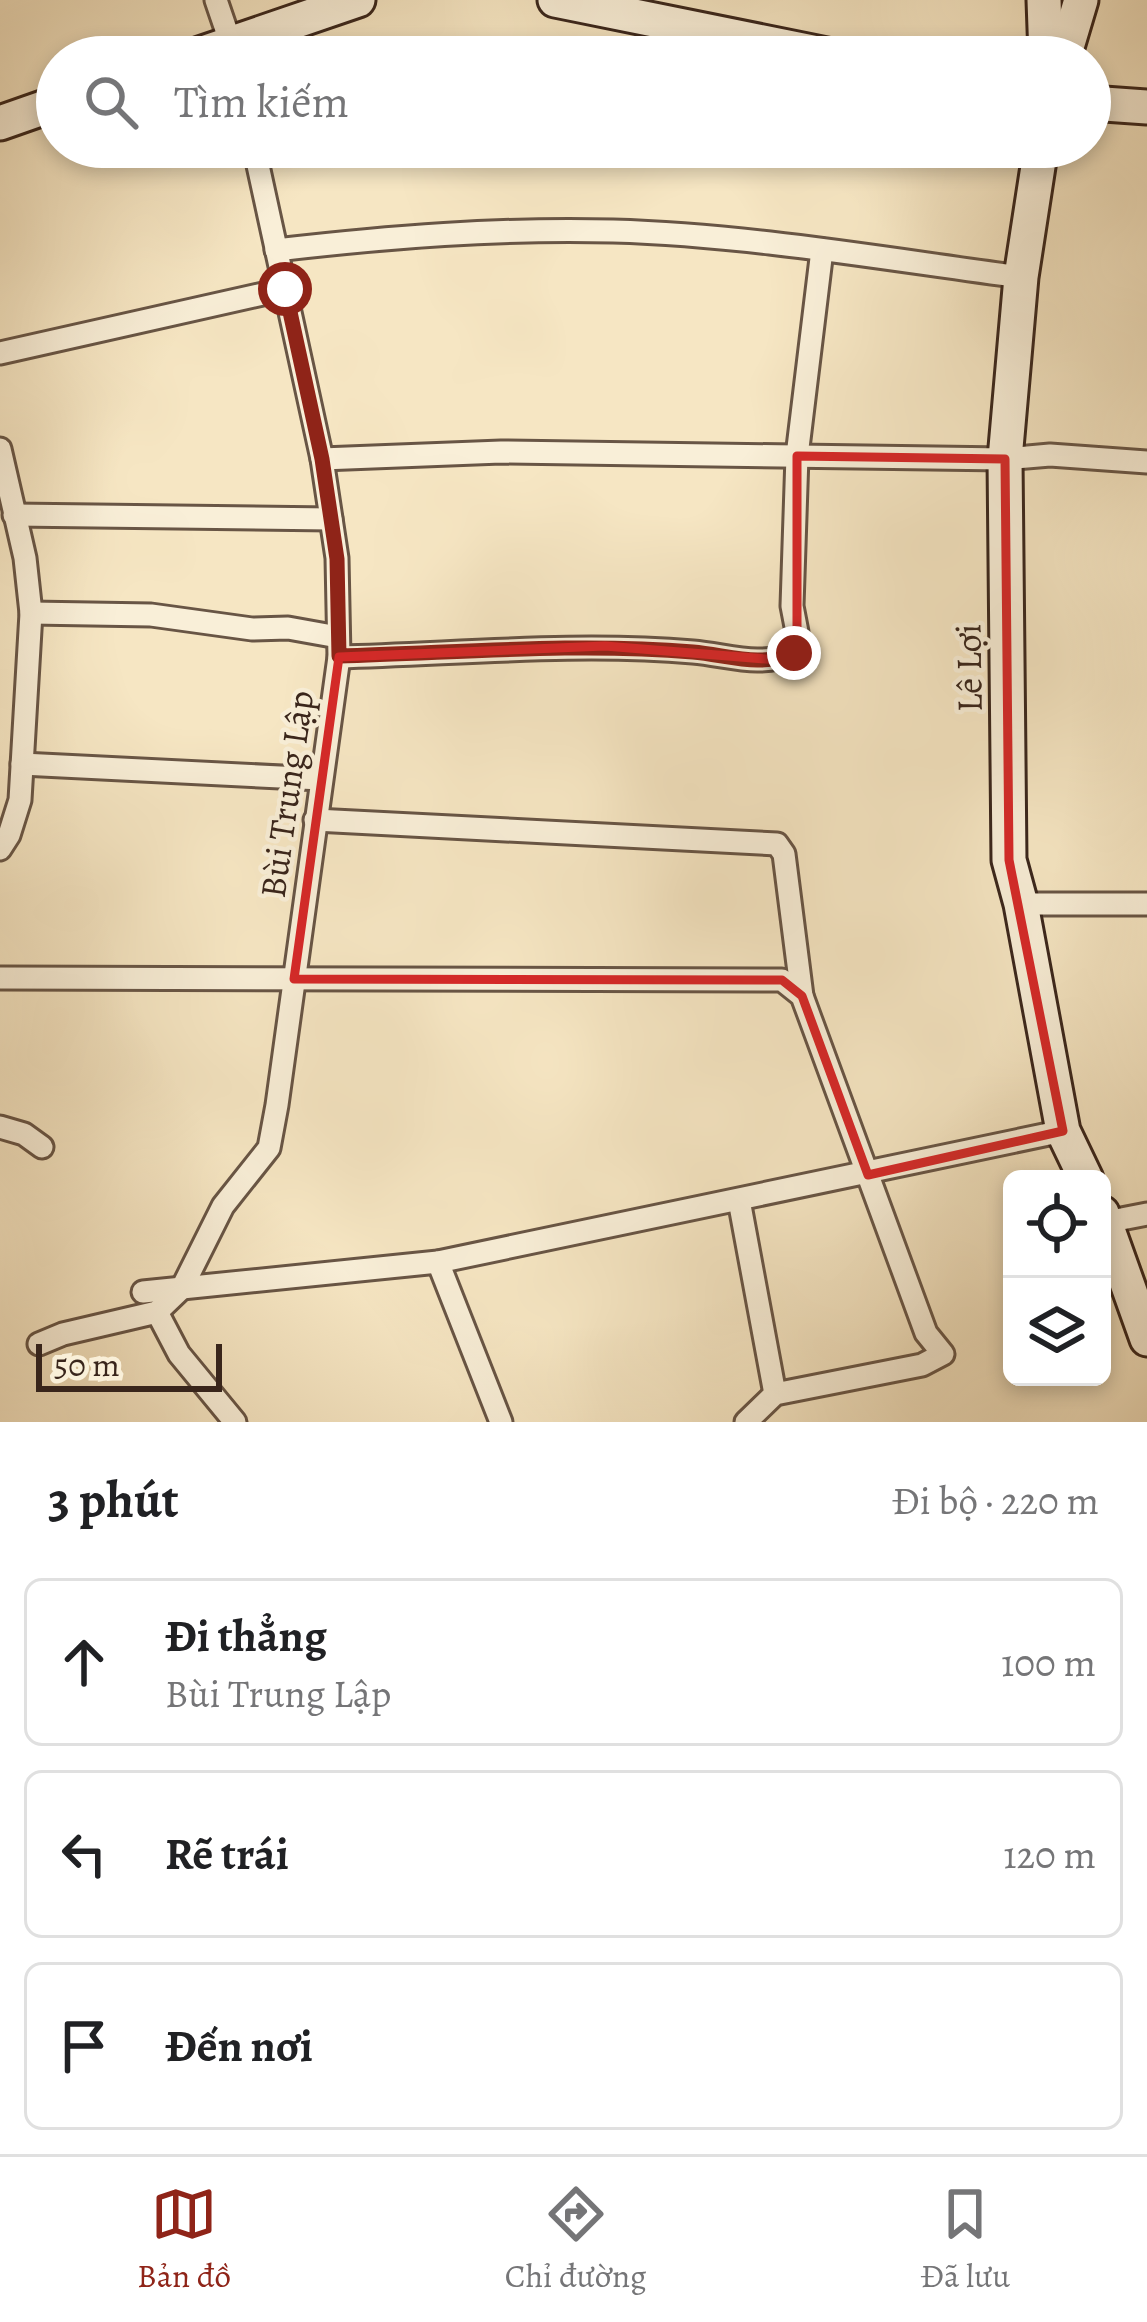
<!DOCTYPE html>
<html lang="vi">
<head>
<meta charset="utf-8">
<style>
	body { margin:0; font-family:Alegreya,serif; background:#f6f6f6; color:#202124 }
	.controls { position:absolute; right:36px; bottom:36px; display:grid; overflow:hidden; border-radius:18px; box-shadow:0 6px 18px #0003 }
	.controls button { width:108px; height:108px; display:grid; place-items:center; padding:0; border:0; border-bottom:3px solid #e0e0e0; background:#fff; color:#202124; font:60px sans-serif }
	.scale { position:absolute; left:36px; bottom:30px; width:186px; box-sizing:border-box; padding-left:12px; border:6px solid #39251b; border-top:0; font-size:33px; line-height:42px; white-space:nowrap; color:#39251b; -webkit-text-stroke:9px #f9efd8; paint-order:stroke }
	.stop { position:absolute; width:36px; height:36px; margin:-27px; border:9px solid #8f2418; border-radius:50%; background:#fff }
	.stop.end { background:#8f2418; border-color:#fff; box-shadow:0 3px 12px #0008 }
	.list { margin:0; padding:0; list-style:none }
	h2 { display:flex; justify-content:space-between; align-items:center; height:156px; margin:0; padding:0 48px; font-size:51px }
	h2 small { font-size:39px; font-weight:400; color:#757577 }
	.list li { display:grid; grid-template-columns:78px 1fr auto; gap:36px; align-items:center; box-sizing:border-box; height:168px; margin:0 24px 24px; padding:0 24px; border:3px solid #e0e0e0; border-radius:18px }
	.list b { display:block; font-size:45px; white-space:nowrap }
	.list p { margin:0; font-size:39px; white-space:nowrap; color:#757577 }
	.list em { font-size:39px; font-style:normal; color:#757577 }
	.icon { flex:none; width:66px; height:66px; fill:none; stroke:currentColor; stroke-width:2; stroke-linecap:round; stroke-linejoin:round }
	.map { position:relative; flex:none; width:1147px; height:1422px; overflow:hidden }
	.search { position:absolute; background:#fff; box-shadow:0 6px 18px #0003; left:36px; right:36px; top:36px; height:132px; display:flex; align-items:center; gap:30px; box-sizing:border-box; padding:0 42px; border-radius:66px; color:#757577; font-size:45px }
	.sheet { height:732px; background:#fff }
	nav { display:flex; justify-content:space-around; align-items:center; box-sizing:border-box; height:168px; border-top:3px solid #e0e0e0; background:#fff; font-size:33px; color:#757577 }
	nav a { display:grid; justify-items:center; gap:6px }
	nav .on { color:#8f2418 }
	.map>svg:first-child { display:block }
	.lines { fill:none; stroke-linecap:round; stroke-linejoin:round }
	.street-casing { stroke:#685545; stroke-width:27 }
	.secondary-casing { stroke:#39251b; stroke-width:39 }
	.street { stroke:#f9efd8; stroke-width:21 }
	.secondary { stroke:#f9efd8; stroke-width:33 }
	.route { stroke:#8f2418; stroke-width:15 }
	.marked { fill:none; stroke:#d62828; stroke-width:9; stroke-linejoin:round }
	.labels { text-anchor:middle; stroke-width:9; stroke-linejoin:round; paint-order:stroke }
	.street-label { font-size:36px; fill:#39251b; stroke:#f9efd8 }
</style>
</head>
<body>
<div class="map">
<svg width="1147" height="1422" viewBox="0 0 1147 1422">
	<rect width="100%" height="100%" fill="#f6e6c3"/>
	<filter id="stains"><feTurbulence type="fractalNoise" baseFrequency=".00167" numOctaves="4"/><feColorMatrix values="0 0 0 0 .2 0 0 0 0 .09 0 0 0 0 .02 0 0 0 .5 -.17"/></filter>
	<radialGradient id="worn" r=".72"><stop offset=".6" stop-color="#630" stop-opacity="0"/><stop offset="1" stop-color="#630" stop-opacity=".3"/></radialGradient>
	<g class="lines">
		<defs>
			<g id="street">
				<path d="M216,0L233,50"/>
				<path d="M276,250C389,237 499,228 613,231C749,235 885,259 1021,277"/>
				<path d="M0,353L285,289"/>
				<path d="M0,449L25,558L31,613L20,800L9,835L0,849"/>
				<path d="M322,459L501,452L1005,459L1050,455L1147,462"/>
				<path d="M14,515L331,519"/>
				<path d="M31,613L151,615L252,629L288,628L338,637"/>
				<path d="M339,657C457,654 575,642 693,652C728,655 760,668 793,653L797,632L792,606L797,456L822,250"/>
				<path d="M22,764L321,779"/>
				<path d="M315,820L777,844L784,854L802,996"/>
				<path d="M1021,904H1147"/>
				<path d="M0,978L782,980L802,996L926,1333L943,1354L922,1365L775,1394L746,1422"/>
				<path d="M0,1127L24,1134L42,1147"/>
				<path d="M739,1200L775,1394"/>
				<path d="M1106,1222L1147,1214"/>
				<path d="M438,1262L501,1422"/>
				<path d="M143,1292L438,1262L1063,1131"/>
				<path d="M157,1312L179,1354L235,1422"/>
				<path d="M39,1344L63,1334L157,1312L182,1288L223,1206L269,1148L277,1105L339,657L337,558L322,459L254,147"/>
			</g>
			<g id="secondary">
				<path d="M555,0L837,57"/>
				<path d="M1044,0L1046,57"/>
				<path d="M191,57L358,0"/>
				<path d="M1064,57L1081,0"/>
				<path d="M1090,103L1147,107"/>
				<path d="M0,123L57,103"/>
				<path d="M1041,147L1021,277L1005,459L1009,860L1021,904L1063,1131L1086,1179"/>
				<path d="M1102,1213L1147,1339"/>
			</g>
		</defs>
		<use href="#street" class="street-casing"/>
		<use href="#secondary" class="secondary-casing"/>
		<use href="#street" class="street"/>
		<use href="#secondary" class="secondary"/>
	</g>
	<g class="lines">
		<path class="route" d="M285,289L322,459L337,559L339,656C457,653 575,642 693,652C728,655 760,668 794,653"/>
	</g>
	<path class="marked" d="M797,456L1005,459L1009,860L1063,1131L868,1175L802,996L782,980L294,979L339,657L605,646L778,660L793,653L797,632Z"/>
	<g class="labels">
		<g class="street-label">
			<text transform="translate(968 668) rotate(-91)" y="13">Lê Lợi</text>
			<text transform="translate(286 794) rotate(-82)" y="13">Bùi Trung Lập</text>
		</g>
	</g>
	<rect width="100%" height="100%" filter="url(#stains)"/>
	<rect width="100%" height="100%" fill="url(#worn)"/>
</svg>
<div class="controls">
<button><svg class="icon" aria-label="locate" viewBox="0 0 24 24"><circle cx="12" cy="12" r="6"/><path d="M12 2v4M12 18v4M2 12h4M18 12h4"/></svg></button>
<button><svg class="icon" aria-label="layers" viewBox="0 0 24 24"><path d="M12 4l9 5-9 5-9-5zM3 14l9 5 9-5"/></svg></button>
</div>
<div class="scale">50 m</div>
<div class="stop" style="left:285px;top:289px"></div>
<div class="stop end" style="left:794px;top:653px"></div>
<div class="search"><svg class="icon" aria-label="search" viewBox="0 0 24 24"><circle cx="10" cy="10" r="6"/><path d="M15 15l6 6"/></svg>Tìm kiếm</div>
</div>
<section class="sheet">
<h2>3 phút<small>Đi bộ · 220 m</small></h2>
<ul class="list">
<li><svg class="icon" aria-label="ahead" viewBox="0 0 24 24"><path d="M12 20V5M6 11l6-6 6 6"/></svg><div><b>Đi thẳng</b><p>Bùi Trung Lập</p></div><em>100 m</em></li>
<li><svg class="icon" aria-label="left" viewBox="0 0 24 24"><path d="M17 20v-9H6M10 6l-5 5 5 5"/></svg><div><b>Rẽ trái</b></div><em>120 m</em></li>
<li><svg class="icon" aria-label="arrive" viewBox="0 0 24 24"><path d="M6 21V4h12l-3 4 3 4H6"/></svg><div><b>Đến nơi</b></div></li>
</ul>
</section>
<nav>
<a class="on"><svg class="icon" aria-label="map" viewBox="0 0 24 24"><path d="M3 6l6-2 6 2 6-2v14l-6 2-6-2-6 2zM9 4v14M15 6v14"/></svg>Bản đồ</a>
<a><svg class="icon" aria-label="directions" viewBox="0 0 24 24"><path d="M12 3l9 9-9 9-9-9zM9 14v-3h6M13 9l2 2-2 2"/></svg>Chỉ đường</a>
<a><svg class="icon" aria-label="saved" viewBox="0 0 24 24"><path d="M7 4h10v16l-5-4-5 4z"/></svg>Đã lưu</a>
</nav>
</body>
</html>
